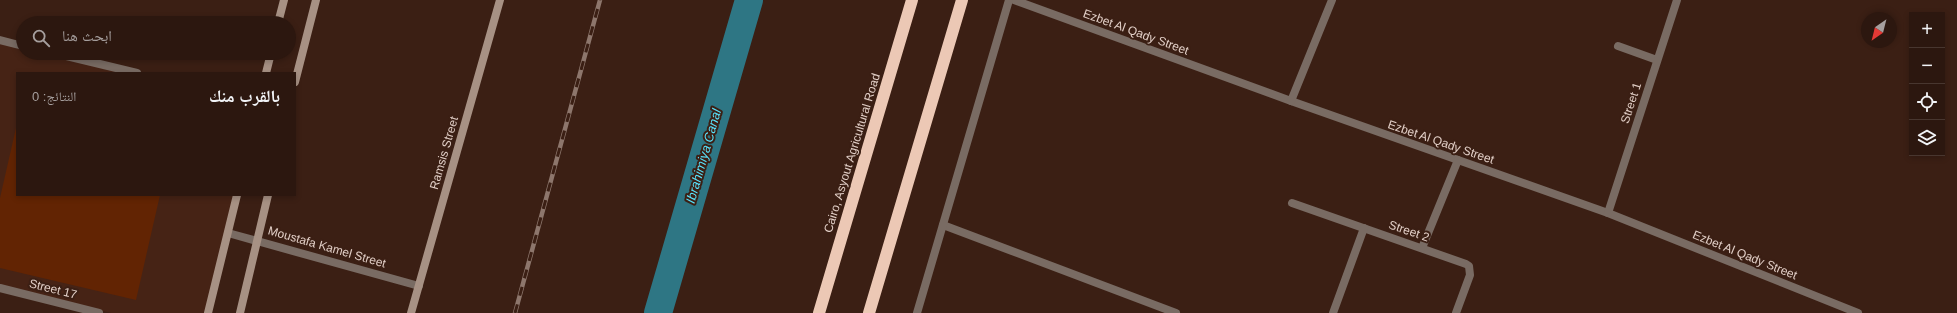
<!DOCTYPE html>
<html lang="ar">
<head>
<meta charset="utf-8">
<style>
	body { margin:0; font-family:Arial,"Noto Naskh Arabic",sans-serif; background:#342018; color:#f1f3f6; direction:rtl }
	.controls { position:absolute; right:12px; top:12px; display:grid; overflow:hidden; border-radius:0px; box-shadow:0 2px 6px #0003 }
	.controls button { width:36px; height:36px; display:grid; place-items:center; padding:0; border:0; border-bottom:1px solid #48362f; background:#2c170f; color:#f1f3f6; font:20px sans-serif }
	.compass { position:absolute; left:1861px; top:12px; width:36px; height:36px; border-radius:50%; background:#2c170f; box-shadow:0 2px 6px #0003; rotate:215deg }
	.list { margin:0; padding:0; list-style:none }
	h2 { display:flex; justify-content:space-between; align-items:center; height:52px; margin:0; padding:0 16px; font-size:17px }
	h2 small { font-size:13px; font-weight:400; color:#a69f9e }
	.icon { flex:none; width:22px; height:22px; fill:none; stroke:currentColor; stroke-width:2; stroke-linecap:round; stroke-linejoin:round }
	.map { position:relative; flex:none; width:1957px; height:313px; overflow:hidden; direction:ltr }
	.search { position:absolute; background:#2c170f; box-shadow:0 2px 6px #0003; left:16px; top:16px; width:280px; height:44px; display:flex; align-items:center; gap:10px; box-sizing:border-box; padding:0 14px; border-radius:22px; color:#a69f9e; font-size:15px }
	.panel { position:absolute; background:#2c170f; box-shadow:0 2px 6px #0003; left:16px; top:72px; width:280px; height:124px; border-radius:0px; direction:rtl }
	.map>svg:first-child { display:block }
	.built { fill:#462315 }
	.lines { fill:none; stroke-linecap:round; stroke-linejoin:round }
	.canal { stroke:#2e7684; stroke-width:28 }
	.building { fill:#622403 }
	.street { stroke:#796b63; stroke-width:8 }
	.secondary { stroke:#a79184; stroke-width:8 }
	.highway { stroke:#ecc8b5; stroke-width:12 }
	.rail-casing { stroke:#8d766c; stroke-width:4.5 }
	.rail { stroke:#3b1f14; stroke-width:3; stroke-dasharray:9; stroke-linecap:butt }
	.labels { text-anchor:middle; stroke-width:4; stroke-linejoin:round; paint-order:stroke }
	.street-label { font-size:12px; fill:#e2cfc7; stroke:#3b1f14 }
	.water-label { font-size:13px; font-style:italic; fill:#59e3fd; stroke:#3b1f14 }
</style>
</head>
<body>
<div class="map">
<svg width="1957" height="313" viewBox="0 0 1957 313">
	<rect width="100%" height="100%" fill="#3b1f14"/>
	<path class="built" d="M0,42L23,48V53H45L130,73H17V195H234L205,313H111L0,286Z"/>
	<g class="lines">
		<path class="canal" d="M658,313L749,0"/>
	</g>
	<path class="building" d="M16,128L17,195H160L136,300L0,268V198Z"/>
	<g class="lines">
		<g class="street">
			<path d="M1014,0L1291,101L1608,213L1858,313"/>
			<path d="M0,40L23,46"/>
			<path d="M1618,46L1657,60"/>
			<path d="M54,53L137,73"/>
			<path d="M1291,101L1332,0"/>
			<path d="M1292,203L1466,264L1469,266L1470,275L1456,313"/>
			<path d="M1608,213L1677,0"/>
			<path d="M943,225L1176,313"/>
			<path d="M228,233L419,286"/>
			<path d="M1422,248L1458,160"/>
			<path d="M0,288L99,313"/>
			<path d="M917,313L1009,0"/>
			<path d="M1333,313L1364,228"/>
		</g>
		<g class="secondary">
			<path d="M278,23L284,0"/>
			<path d="M266,73L271,53"/>
			<path d="M295,82L316,0"/>
			<path d="M208,313L237,195"/>
			<path d="M240,313L268,195"/>
			<path d="M411,313L500,0"/>
		</g>
		<g class="highway">
			<path d="M819,313L912,0"/>
			<path d="M869,313L962,0"/>
		</g>
		<defs>
			<path id="rail" d="M515,313L600,0"/>
		</defs>
		<use href="#rail" class="rail-casing"/>
		<use href="#rail" class="rail"/>
	</g>
	<g class="labels">
		<g class="street-label">
			<text transform="translate(1136 32) rotate(20)" y="4">Ezbet Al Qady Street</text>
			<text transform="translate(1631 103) rotate(-72)" y="4">Street 1</text>
			<text transform="translate(1441 142) rotate(19)" y="4">Ezbet Al Qady Street</text>
			<text transform="translate(444 153) rotate(-74)" y="4">Ramsis Street</text>
			<text transform="translate(852 153) rotate(-73)" y="4">Cairo, Asyout Agricultural Road</text>
			<text transform="translate(1409 231) rotate(19)" y="4">Street 2</text>
			<text transform="translate(327 247) rotate(16)" y="4">Moustafa Kamel Street</text>
			<text transform="translate(1745 255) rotate(22)" y="4">Ezbet Al Qady Street</text>
			<text transform="translate(53 289) rotate(14)" y="4">Street 17</text>
		</g>
		<g class="water-label">
			<text transform="translate(703 156) rotate(-74)" y="5">Ibrahimiya Canal</text>
		</g>
	</g>
</svg>
<div class="controls">
<button>+</button>
<button>−</button>
<button><svg class="icon" aria-label="locate" viewBox="0 0 24 24"><circle cx="12" cy="12" r="6"/><path d="M12 2v4M12 18v4M2 12h4M18 12h4"/></svg></button>
<button><svg class="icon" aria-label="layers" viewBox="0 0 24 24"><path d="M12 4l9 5-9 5-9-5zM3 14l9 5 9-5"/></svg></button>
</div>
<svg class="compass" viewBox="-18 -18 36 36"><path d="M0-13l5 13h-10z" fill="#e53935"/><path d="M0 13l5-13h-10z" fill="#a69f9e"/></svg>
<div class="search"><svg class="icon" aria-label="search" viewBox="0 0 24 24"><circle cx="10" cy="10" r="6"/><path d="M15 15l6 6"/></svg>ابحث هنا</div>
<section class="panel">
<h2>بالقرب منك<small>النتائج: 0</small></h2>
<ul class="list">
</ul>
</section>
</div>
</body>
</html>
